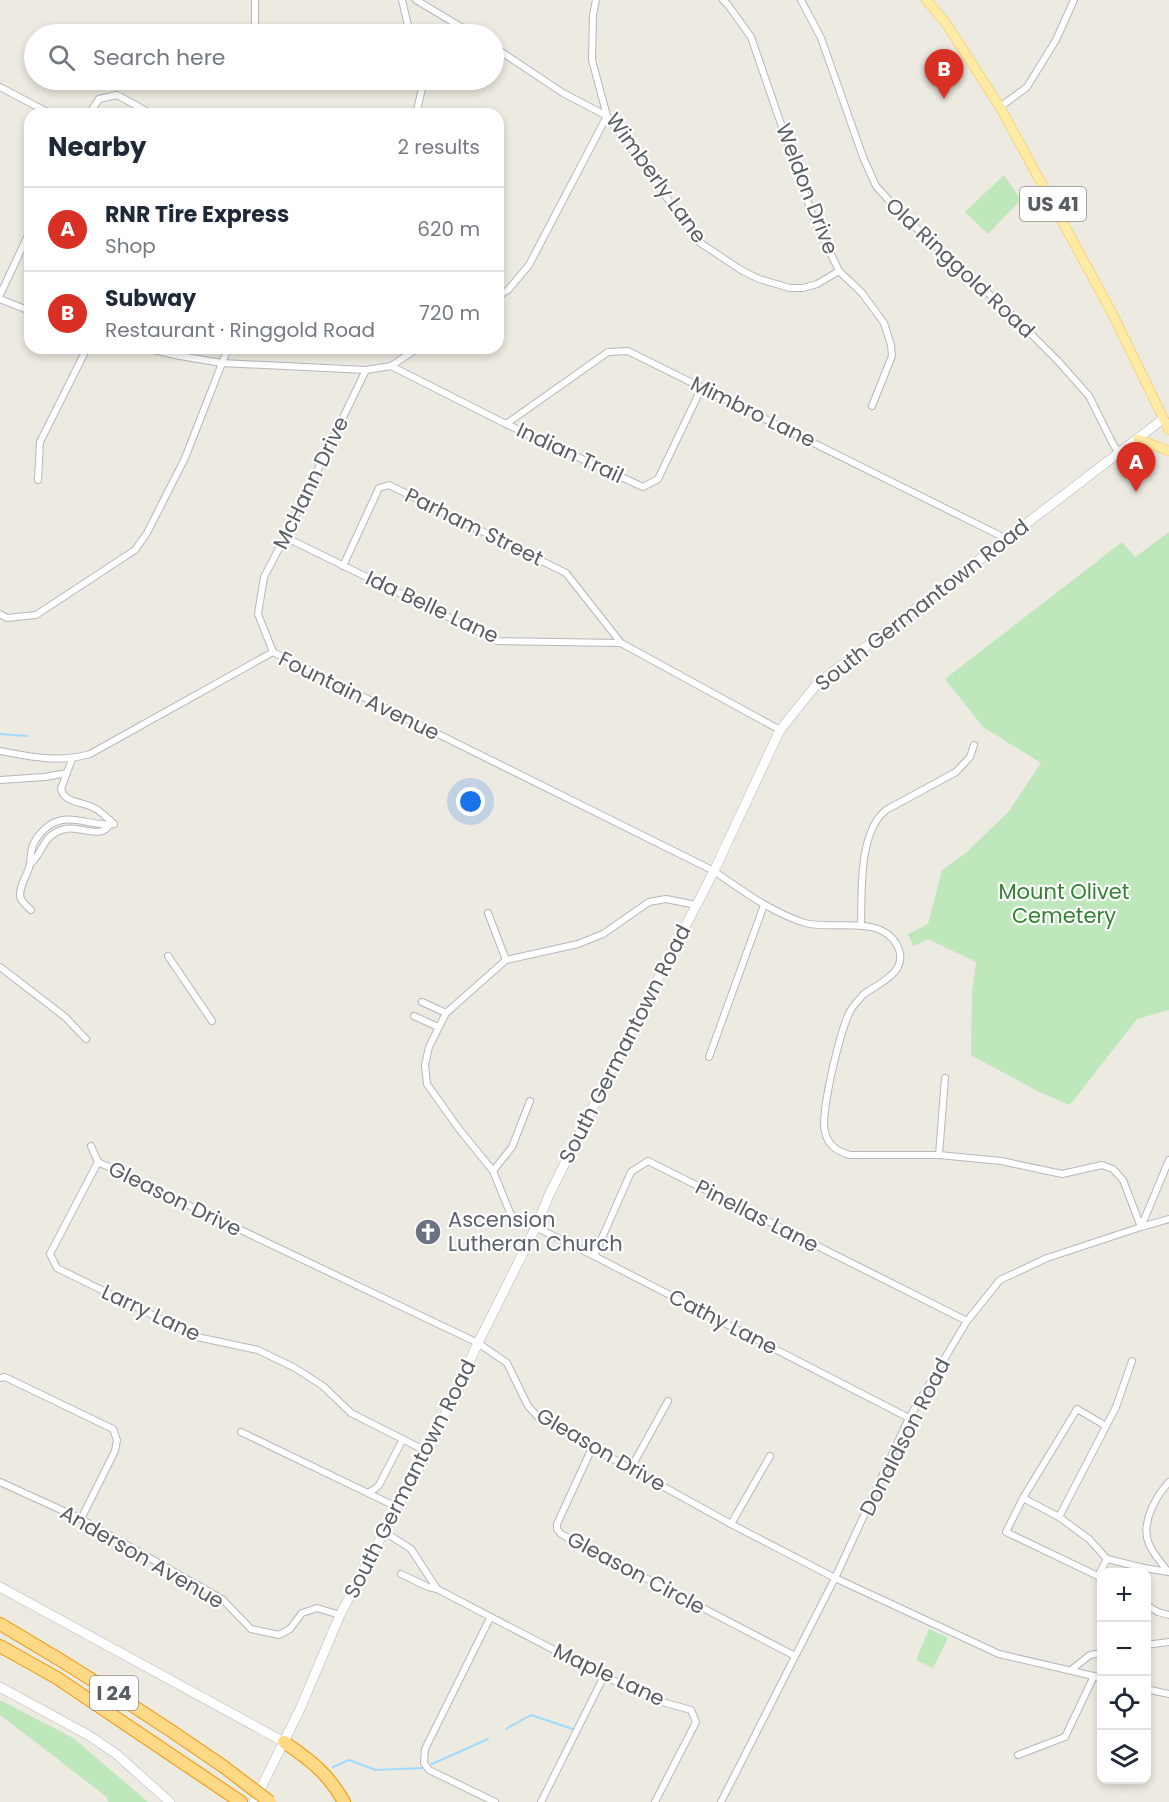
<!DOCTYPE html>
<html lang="en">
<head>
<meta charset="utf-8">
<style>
	body { margin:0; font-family:Poppins,sans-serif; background:#f2f2f3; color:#1f2937 }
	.controls { position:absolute; right:18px; bottom:18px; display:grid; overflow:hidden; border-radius:12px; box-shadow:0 3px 9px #0003 }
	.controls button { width:54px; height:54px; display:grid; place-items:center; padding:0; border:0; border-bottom:2px solid #e0e1e3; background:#fff; color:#1f2937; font:30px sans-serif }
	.you { position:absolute; left:471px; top:802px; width:21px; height:21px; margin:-15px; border:4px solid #fff; border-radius:50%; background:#1a73e8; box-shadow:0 0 0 9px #1a73e833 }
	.badge { display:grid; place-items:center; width:39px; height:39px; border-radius:50%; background:#d93025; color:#fff; font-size:20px; font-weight:700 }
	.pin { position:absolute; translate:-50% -50px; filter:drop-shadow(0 2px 3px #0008) }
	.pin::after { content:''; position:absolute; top:32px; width:21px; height:18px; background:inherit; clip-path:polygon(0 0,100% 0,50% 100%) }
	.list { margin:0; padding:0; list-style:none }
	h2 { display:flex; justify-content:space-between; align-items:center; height:78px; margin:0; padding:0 24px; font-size:26px }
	h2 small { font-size:20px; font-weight:400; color:#747a83 }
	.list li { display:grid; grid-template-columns:39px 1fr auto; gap:18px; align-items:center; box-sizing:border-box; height:84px; padding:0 24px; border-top:2px solid #e0e1e3 }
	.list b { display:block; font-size:22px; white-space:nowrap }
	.list p { margin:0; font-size:20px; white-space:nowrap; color:#747a83 }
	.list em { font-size:20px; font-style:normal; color:#747a83 }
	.icon { flex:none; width:33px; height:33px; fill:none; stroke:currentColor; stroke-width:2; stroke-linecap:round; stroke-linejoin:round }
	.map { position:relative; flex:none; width:1169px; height:1802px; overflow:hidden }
	.search { position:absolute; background:#fff; box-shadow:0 3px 9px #0003; left:24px; top:24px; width:480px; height:66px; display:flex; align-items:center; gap:15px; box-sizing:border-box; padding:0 21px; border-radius:33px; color:#747a83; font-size:22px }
	.panel { position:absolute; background:#fff; box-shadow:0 3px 9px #0003; left:24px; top:108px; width:480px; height:246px; border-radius:18px }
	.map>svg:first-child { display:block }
	.green { fill:#bee7bb }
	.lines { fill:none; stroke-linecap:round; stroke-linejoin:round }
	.stream { stroke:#9fdbff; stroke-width:2 }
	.street-casing { stroke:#b4b8bc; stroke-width:8 }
	.secondary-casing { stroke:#b5b9be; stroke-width:10 }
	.primary-casing { stroke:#f8bf4f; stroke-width:10 }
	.highway-casing { stroke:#ee9500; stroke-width:14 }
	.street { stroke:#fff; stroke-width:6 }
	.secondary { stroke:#fff; stroke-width:9 }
	.primary { stroke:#ffeba4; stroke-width:9 }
	.highway { stroke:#ffd986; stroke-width:12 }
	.highway-bridge-casing { stroke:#ee9500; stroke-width:14; stroke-linecap:butt }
	.highway-bridge { stroke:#ffd986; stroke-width:12 }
	.labels { text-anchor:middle; stroke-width:4.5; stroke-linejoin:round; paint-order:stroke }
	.shield { fill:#fff; stroke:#8b8e92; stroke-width:1.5 }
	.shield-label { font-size:20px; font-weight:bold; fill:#595e63 }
	.street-label { font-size:21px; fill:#595e63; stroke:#fff }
	.park-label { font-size:21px; fill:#31832f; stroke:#fff }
	.worship-label { font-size:21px; fill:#5b616d; stroke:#fff; text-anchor:start }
</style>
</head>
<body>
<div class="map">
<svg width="1169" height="1802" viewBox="0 0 1169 1802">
	<rect width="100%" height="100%" fill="#edeae1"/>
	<g class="green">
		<path d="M1004,175L1019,197L1020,201L988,234L965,212Z"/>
		<path d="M1169,532V1010L1137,1019L1070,1105L1039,1092L971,1055L972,992L976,962L928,939L913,946L908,934L928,924L942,870L967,852L1009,811L1041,763L983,727L945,679L1122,542L1135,557Z"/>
		<path d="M929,1629L948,1638L933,1668L916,1660Z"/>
		<path d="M0,1700L73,1738L148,1802H108L107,1797L0,1715Z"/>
	</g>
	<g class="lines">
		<g class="stream">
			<path d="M0,734L27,736"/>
			<path d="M506,1729L531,1715L573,1729"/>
			<path d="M432,1764L488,1739"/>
			<path d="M333,1767L349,1760L376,1770L423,1768"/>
		</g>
		<defs>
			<g id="street">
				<path d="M255,0V34"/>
				<path d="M402,0L410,34"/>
				<path d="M416,0L473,34"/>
				<path d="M596,0L593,15L592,60L607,116L699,242L741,270L759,279L790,288H803L817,284L839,271"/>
				<path d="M723,0L728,5L751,37L812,214L839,271L862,293L884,323L891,345L892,356L872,406"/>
				<path d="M801,0L821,38L863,157L876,186L903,216L1011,314L1058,361L1089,396L1112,442L1119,454"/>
				<path d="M494,47L563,93L607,116L529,265L508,290L498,296"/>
				<path d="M0,87L51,114"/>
				<path d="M1000,107L1027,87L1056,40L1074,0"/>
				<path d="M89,114L99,99L117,95L152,114"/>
				<path d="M416,114L424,80"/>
				<path d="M0,295L30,231"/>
				<path d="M0,299L30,311"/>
				<path d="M145,348L180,356L222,363L366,370"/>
				<path d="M391,366L506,424L643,487L658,479L702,387"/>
				<path d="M506,424L608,352L628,351L1007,539"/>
				<path d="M38,480L40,442L87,348"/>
				<path d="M285,537L497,641L621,643L780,730"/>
				<path d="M343,566L379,488L389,485L566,573L621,643"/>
				<path d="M0,614L7,618L36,615L135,550L147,533L185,458L228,348"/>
				<path d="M273,652L258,614L264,577L285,537L366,370L391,366L418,348"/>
				<path d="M0,751C31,757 59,763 90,754L273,652L714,871C743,891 771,912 805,923C832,931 882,913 898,947C909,972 879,983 864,994C860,998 856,1003 852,1008C841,1024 820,1114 825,1132C828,1146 838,1152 850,1155H939L1001,1161L1062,1174L1102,1165L1113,1169L1123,1180L1141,1227L1169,1219"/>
				<path d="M72,759L61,789C65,804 83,801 94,808C101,811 108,819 114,824"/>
				<path d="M0,780L45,777L67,773"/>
				<path d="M30,864C44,853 41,835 65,829C79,825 101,840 109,825"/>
				<path d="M696,905L666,899L649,902L603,934L578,944L506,960L446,1013L429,1047L425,1065L427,1084L459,1129L493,1171L511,1215L594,1256L909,1418"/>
				<path d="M31,910C28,907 23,903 21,899C17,891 26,877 29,868C31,861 30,853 33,845C36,838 41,832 47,827C69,810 91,828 114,824"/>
				<path d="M488,913L506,960"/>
				<path d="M861,925C862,892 858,833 886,810L956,772L970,757L974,745"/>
				<path d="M168,956L212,1021"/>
				<path d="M0,967L65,1017L86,1039"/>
				<path d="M422,1002L446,1013"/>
				<path d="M414,1016L438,1027"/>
				<path d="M709,1057L764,905"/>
				<path d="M91,1146L98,1162L50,1254L57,1268L197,1337L258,1350L295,1368L323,1386L351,1413L428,1452"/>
				<path d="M939,1155L945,1078"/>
				<path d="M98,1162L478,1343L507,1363L528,1406L539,1418L731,1524L835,1578L999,1654L1102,1678"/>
				<path d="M493,1171L512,1147L530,1101"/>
				<path d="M594,1256L631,1172L648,1161L967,1321"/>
				<path d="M0,1378L5,1377L113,1429L117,1440L115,1451L81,1519"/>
				<path d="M241,1432L397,1507"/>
				<path d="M592,1448L557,1524V1529L561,1534L795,1656"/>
				<path d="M631,1468L668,1401"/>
				<path d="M0,1482L81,1519L222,1599L251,1629L279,1635L290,1629L302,1613L317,1608L340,1615"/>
				<path d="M368,1493L376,1488L379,1485L403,1439"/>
				<path d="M1023,1498L1077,1409L1106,1426"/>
				<path d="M1059,1517L1023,1498L1006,1532L1102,1578"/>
				<path d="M731,1524L770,1456"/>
				<path d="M383,1531L411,1549L437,1589L604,1676L655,1700L691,1710L696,1722L655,1802"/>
				<path d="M1107,1559L1089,1539L1059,1517L1116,1407L1132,1361"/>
				<path d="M1168,1572C1162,1563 1153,1554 1149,1544C1140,1524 1156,1496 1169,1482"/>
				<path d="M401,1574L428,1587L437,1589"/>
				<path d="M1098,1576L1107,1559L1144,1568L1169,1572"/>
				<path d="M1146,1605L1158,1612L1169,1615"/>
				<path d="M490,1618L425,1749L424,1763L429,1770L495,1802"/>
				<path d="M1146,1645L1169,1642"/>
				<path d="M1071,1670L1090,1655L1102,1653"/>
				<path d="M1146,1689L1169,1694"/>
				<path d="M1018,1755L1065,1737L1094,1676"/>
				<path d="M541,1802L604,1676"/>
				<path d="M721,1802L835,1578L909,1418L967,1321L1000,1280L1047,1258L1141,1227L1169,1160"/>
			</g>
			<g id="secondary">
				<path d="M0,1587L284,1742"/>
				<path d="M0,1687L88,1735L115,1753L170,1802"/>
				<path d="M254,1802L300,1709L340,1615L397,1507L428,1452L478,1343L536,1227L549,1195L624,1045L714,871L780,730L817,684L1163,419"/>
			</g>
			<g id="primary">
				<path d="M926,0L945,22L1000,107L1112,313L1169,430"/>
				<path d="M1138,439L1169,451"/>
			</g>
			<g id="highway">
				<path d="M0,1624C77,1669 151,1716 224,1767"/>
				<path d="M0,1646L57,1678L241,1802"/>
				<path d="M284,1742C310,1760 328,1773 344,1802"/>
			</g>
		</defs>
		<use href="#street" class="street-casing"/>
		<use href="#secondary" class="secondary-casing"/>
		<use href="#primary" class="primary-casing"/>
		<use href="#highway" class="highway-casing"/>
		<use href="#street" class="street"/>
		<use href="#secondary" class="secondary"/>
		<use href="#primary" class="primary"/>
		<use href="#highway" class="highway"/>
		<defs>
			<path id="highway-bridge" d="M224,1767L270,1802"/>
		</defs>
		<use href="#highway-bridge" class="highway-bridge-casing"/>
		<use href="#highway-bridge" class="highway-bridge"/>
	</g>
	<defs>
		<symbol id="church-disc" viewBox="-11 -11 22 22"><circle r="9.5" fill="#6b7280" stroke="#fff"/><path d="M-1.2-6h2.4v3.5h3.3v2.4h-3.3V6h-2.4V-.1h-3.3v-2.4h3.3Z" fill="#fff"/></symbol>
	</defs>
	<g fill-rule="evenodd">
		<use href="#church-disc" x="413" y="1217" width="30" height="30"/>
	</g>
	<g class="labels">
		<g class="shield">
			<rect x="1020" y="187" width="66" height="34" rx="4.5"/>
			<rect x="90" y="1676" width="48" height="34" rx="4.5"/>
		</g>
		<g class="shield-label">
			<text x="1053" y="211">US 41</text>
			<text x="114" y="1700">I 24</text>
		</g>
		<g class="street-label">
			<text transform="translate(656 178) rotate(54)" y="7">Wimberly Lane</text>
			<text transform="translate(807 189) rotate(69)" y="7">Weldon Drive</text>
			<text transform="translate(960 268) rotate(43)" y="7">Old Ringgold Road</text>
			<text transform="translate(753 412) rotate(26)" y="7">Mimbro Lane</text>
			<text transform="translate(570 453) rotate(25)" y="7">Indian Trail</text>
			<text transform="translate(311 483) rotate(-64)" y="7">McHann Drive</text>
			<text transform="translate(474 527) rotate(26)" y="7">Parham Street</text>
			<text transform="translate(922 605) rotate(-38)" y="7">South Germantown Road</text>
			<text transform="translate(432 607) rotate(25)" y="7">Ida Belle Lane</text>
			<text transform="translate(359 696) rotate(26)" y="7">Fountain Avenue</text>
			<text transform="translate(625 1044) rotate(-63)" y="7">South Germantown Road</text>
			<text transform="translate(175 1199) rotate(26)" y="7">Gleason Drive</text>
			<text transform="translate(757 1216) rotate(27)" y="7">Pinellas Lane</text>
			<text transform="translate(151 1313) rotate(25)" y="7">Larry Lane</text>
			<text transform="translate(723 1322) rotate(27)" y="7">Cathy Lane</text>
			<text transform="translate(905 1437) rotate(-63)" y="7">Donaldson Road</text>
			<text transform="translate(601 1450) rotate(30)" y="7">Gleason Drive</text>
			<text transform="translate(410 1479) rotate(-63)" y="7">South Germantown Road</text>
			<text transform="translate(142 1557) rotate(30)" y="7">Anderson Avenue</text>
			<text transform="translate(636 1573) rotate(28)" y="7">Gleason Circle</text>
			<text transform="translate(609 1675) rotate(25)" y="7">Maple Lane</text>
		</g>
		<g class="park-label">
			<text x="1064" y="899">Mount Olivet<tspan x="1064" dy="24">Cemetery</tspan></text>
		</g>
		<g class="worship-label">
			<text x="448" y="1227">Ascension<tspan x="448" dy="24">Lutheran Church</tspan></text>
		</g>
	</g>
</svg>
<div class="controls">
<button>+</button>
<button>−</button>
<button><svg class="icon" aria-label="locate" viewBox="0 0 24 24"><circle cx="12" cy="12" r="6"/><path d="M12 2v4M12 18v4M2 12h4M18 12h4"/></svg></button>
<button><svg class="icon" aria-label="layers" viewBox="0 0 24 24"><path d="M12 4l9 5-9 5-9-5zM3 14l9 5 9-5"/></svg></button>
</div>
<div class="you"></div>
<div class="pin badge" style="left:1136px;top:492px">A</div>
<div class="pin badge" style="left:944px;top:99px">B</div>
<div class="search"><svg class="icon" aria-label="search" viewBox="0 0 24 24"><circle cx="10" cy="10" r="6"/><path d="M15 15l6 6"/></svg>Search here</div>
<section class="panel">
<h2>Nearby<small>2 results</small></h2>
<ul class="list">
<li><span class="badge">A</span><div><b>RNR Tire Express</b><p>Shop</p></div><em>620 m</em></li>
<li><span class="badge">B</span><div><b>Subway</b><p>Restaurant · Ringgold Road</p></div><em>720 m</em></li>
</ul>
</section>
</div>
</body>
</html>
